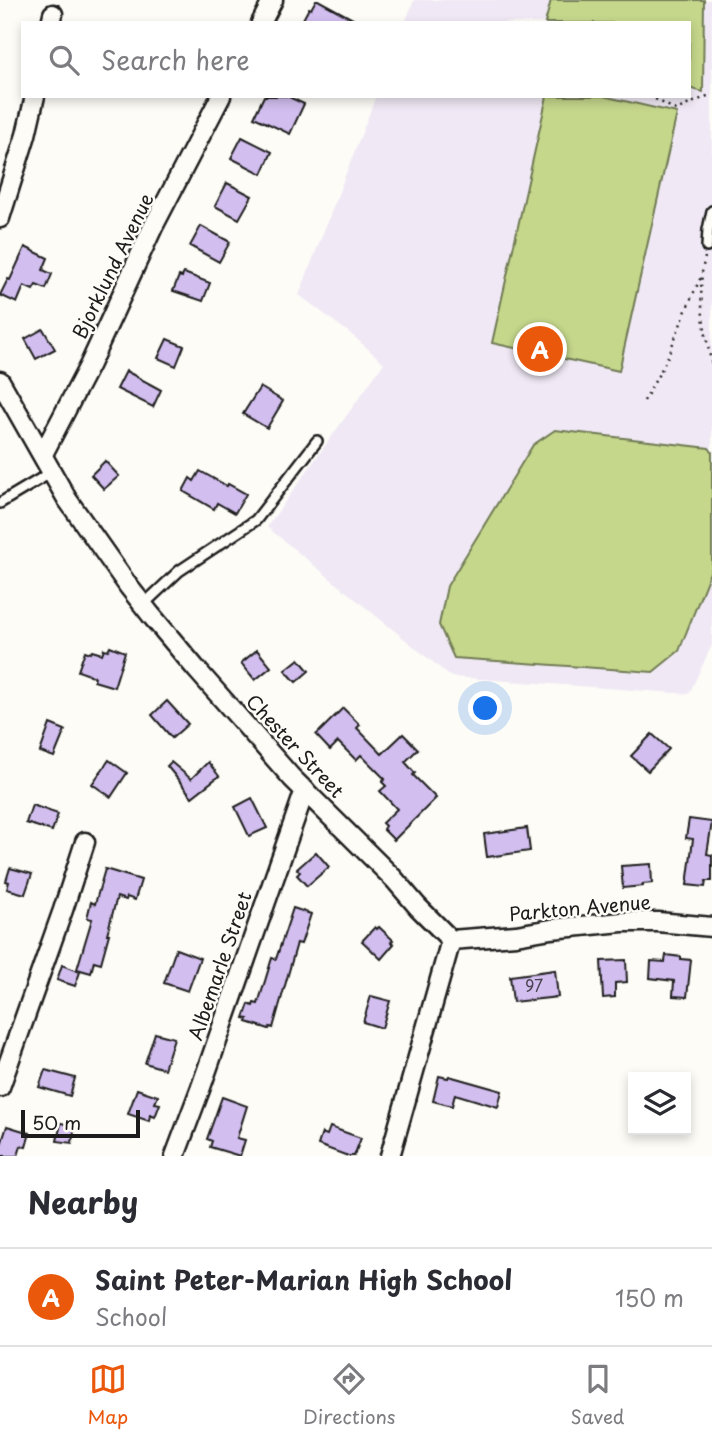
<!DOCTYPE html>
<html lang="en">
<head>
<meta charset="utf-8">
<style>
	body { margin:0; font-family:"Playpen Sans",sans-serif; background:#f7f7f7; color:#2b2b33 }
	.controls { position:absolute; right:21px; bottom:21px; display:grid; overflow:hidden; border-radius:0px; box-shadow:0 4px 10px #0003 }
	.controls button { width:63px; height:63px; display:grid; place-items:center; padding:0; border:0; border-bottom:2px solid #e1e1e2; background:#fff; color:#2b2b33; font:35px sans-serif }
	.scale { position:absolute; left:21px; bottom:18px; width:119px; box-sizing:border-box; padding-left:7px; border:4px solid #1c1c1c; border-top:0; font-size:19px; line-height:24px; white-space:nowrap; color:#1c1c1c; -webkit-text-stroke:5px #fdfcf7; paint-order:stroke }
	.you { position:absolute; left:486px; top:709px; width:24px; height:24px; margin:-18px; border:5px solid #fff; border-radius:50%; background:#1a73e8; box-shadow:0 0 0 10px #1a73e833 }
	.badge { display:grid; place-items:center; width:46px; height:46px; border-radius:50%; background:#ea580c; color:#fff; font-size:23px; font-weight:700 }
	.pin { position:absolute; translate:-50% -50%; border:4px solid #fff; box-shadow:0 2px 7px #0006 }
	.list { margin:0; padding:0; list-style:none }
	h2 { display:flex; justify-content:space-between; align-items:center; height:91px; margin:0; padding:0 28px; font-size:30px }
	h2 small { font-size:23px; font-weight:400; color:#7c7c81 }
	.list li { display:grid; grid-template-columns:46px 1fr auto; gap:21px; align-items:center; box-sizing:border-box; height:98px; padding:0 28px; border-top:2px solid #e1e1e2 }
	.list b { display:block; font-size:26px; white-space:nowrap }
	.list p { margin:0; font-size:23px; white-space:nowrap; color:#7c7c81 }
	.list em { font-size:23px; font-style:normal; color:#7c7c81 }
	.icon { flex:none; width:38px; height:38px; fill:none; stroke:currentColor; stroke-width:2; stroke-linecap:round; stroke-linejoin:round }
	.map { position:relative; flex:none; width:712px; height:1156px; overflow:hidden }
	.search { position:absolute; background:#fff; box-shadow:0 4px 10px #0003; left:21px; right:21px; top:21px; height:77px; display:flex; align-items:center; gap:18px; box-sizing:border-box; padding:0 24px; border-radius:0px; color:#7c7c81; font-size:26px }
	.sheet { height:189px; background:#fff }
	nav { display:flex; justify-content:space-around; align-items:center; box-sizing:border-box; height:98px; border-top:2px solid #e1e1e2; background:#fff; font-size:19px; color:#7c7c81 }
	nav a { display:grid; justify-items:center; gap:4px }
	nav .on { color:#ea580c }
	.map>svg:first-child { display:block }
	.built { fill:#f0e9f5 }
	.green { fill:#c5d78b; stroke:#707a54; stroke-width:2 }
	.building { fill:#d2beef; stroke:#1c1c1c; stroke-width:2 }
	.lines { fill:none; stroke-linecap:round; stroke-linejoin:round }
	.lane-casing { stroke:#1c1c1c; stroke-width:14 }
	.street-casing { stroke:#1c1c1c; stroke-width:23 }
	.path { stroke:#1c1c1c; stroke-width:2.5; stroke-dasharray:2 5; stroke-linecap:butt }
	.lane { stroke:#fdfcf7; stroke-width:9 }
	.street { stroke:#fdfcf7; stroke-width:18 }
	.labels { text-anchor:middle; stroke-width:5; stroke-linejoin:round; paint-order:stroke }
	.number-label { font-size:16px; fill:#4a4451 }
	.street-label { font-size:19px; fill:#1c1c1c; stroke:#fdfcf7 }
</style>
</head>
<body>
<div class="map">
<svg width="712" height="1156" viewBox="0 0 712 1156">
	<rect width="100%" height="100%" fill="#fdfcf7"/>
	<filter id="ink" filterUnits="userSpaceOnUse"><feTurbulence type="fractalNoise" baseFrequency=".0143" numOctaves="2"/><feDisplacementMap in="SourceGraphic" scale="14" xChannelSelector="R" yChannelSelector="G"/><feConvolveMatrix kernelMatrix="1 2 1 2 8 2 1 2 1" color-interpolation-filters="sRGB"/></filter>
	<g filter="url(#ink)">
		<path class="built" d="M414,0H712V645L689,694L451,677L267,527L384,363L352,335L299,295L376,96H689V23H405Z"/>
		<g class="green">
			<path d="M551,0H704L703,92L689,88V23H545Z"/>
			<path d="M547,96H603L677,113L619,371L492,343Z"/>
			<path d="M555,430L709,448L712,452V567L679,651L653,672L454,658L439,625L447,586L533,445Z"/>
		</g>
		<g class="building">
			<path d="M316,0H318L360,23H301L309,8L311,9Z"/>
			<path d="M264,96H287L304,104L290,134L254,117Z"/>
			<path d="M242,137L272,152L262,174L231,158Z"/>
			<path d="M227,183L252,196L239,219L215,206Z"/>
			<path d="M201,226L230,242L219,262L190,246Z"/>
			<path d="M25,247L48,258L43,270L52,274L46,289L36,285L33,290L24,286L17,303L0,295L8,279L10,280Z"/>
			<path d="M184,273L210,283L203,301L173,291L179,276L182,277Z"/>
			<path d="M43,329L55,349L36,359L25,339Z"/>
			<path d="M167,339L184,346L176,366L158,358Z"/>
			<path d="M126,371L161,390L153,407L117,389Z"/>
			<path d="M260,387L283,401L267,428L243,414Z"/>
			<path d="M105,461L119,476L104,489L91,475Z"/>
			<path d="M200,471L227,486L228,484L246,494L235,513L217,503L214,509L183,491L190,478L194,481Z"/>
			<path d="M110,646L125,652L114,687L94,681L95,677L78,671L85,651L91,653L92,651L102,654L104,649L108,650Z"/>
			<path d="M257,650L271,667L255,680L241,663Z"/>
			<path d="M299,659L309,671L296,682L285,670Z"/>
			<path d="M167,701L188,724L172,738L152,715Z"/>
			<path d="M343,708L360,725L357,728L382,754L403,734L418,749L405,762L415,773L413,775L436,798L394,840L383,829L385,826L382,823L397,809L380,791L386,786L382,782L385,779L361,755L356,760L338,742L330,750L316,735Z"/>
			<path d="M50,724L65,730L54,757L40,752Z"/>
			<path d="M652,734L669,749L648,771L631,756Z"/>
			<path d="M109,760L127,773L111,797L92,784Z"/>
			<path d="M171,762L191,779L208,762L219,776L192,797L167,766Z"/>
			<path d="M252,798L267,828L249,836L235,807Z"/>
			<path d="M32,805L58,814L52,831L26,823Z"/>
			<path d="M689,819L712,822L707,854L712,855V881H706L705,887L687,885L693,839L686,838Z"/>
			<path d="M527,828L530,851L487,857L484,834Z"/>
			<path d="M316,852L329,867L307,886L297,875L300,872L297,869Z"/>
			<path d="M651,864L652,883L643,884V886L623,888L621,866Z"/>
			<path d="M10,868L32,874L25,894L7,889L9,882L6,881Z"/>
			<path d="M105,869L141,880L135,900L127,897L126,900L117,897L107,934H109L101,963L94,961L91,973L77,969L92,919L87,918L91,902L95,904Z"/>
			<path d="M293,908L311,914L301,944L297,943L273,1028L270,1027L269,1029L247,1022L248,1019L244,1018L249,1004L253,1006L254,1003L258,1004L272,958L276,959Z"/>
			<path d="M375,927L377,929L379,927L393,940L391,942L394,944L381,959L362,941Z"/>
			<path d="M176,949L200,958L188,991L164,983Z"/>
			<path d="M666,955L681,957V959L691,960L687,997L673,996L674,981L650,978L651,961L665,962Z"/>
			<path d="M626,960L627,982L615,983V997L603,998L601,961Z"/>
			<path d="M62,965L80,972L75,986L57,980Z"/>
			<path d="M555,970L558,997L513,1002L510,976Z"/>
			<path d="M371,996L390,1001L382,1028L363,1022Z"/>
			<path d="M155,1033L174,1038L164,1069L145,1063Z"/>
			<path d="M45,1070L75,1078L70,1096L39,1087Z"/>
			<path d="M439,1076L448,1078L449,1076L502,1091L498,1107L455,1094L452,1106L433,1101Z"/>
			<path d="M137,1089L158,1096L155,1103L160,1104L155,1117L150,1115L149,1121L128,1114Z"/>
			<path d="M222,1097L247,1106L237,1138L245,1140L240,1156L210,1147L212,1141L207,1139Z"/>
			<path d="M61,1123L75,1126L72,1143L57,1141Z"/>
			<path d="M7,1126L30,1133L26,1147L21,1146L18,1156H0V1148Z"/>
			<path d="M330,1127L361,1138L354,1156H348L318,1145L322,1133L327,1135Z"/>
		</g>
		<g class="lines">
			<defs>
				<g id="lane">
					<path d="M707,247L708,230L712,211"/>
					<path d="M0,503L52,472"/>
					<path d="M143,605L179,571L256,520L317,441"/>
				</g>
				<g id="street">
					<path d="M51,23L53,14"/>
					<path d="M261,23L273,0"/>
					<path d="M0,218L26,135L35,96"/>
					<path d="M0,381L67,499L129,587L151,615L197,670L292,778L394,879L418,907L451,940"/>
					<path d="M43,454L90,364L153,227L221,96"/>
					<path d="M451,940L516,935L551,929L622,922H658L712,927"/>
					<path d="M0,1087L63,910L85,842"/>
					<path d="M175,1156L201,1087L305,790"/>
					<path d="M390,1156L451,940"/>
				</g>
			</defs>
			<use href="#lane" class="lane-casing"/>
			<use href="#street" class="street-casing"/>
			<g class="path">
				<path d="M649,96L676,110L712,94"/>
				<path d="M705,257C696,290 705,332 712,366"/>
				<path d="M644,401L666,361L689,303L701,277"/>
			</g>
			<use href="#lane" class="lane"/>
			<use href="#street" class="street"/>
		</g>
	</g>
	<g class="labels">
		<g class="number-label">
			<text x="534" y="992">97</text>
		</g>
		<g class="street-label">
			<text transform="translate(113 266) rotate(-64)" y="7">Bjorklund Avenue</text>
			<text transform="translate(295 746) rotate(47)" y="7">Chester Street</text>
			<text transform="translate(580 908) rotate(-5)" y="7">Parkton Avenue</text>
			<text transform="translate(220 966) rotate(-71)" y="7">Albemarle Street</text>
		</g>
	</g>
</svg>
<div class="controls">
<button><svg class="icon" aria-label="layers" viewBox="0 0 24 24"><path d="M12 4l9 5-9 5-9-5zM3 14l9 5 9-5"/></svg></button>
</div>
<div class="scale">50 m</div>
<div class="you"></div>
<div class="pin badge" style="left:540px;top:349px">A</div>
<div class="search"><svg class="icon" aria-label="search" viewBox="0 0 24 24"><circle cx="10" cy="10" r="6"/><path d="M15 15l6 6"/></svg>Search here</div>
</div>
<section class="sheet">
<h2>Nearby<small></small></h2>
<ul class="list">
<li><span class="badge">A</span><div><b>Saint Peter-Marian High School</b><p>School</p></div><em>150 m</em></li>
</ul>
</section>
<nav>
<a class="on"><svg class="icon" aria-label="map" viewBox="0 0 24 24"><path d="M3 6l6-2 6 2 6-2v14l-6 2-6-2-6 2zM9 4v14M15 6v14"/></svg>Map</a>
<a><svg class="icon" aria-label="directions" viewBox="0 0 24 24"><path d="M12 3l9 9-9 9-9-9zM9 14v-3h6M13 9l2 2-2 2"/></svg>Directions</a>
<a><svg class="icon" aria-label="saved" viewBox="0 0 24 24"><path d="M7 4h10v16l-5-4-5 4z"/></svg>Saved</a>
</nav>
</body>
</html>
